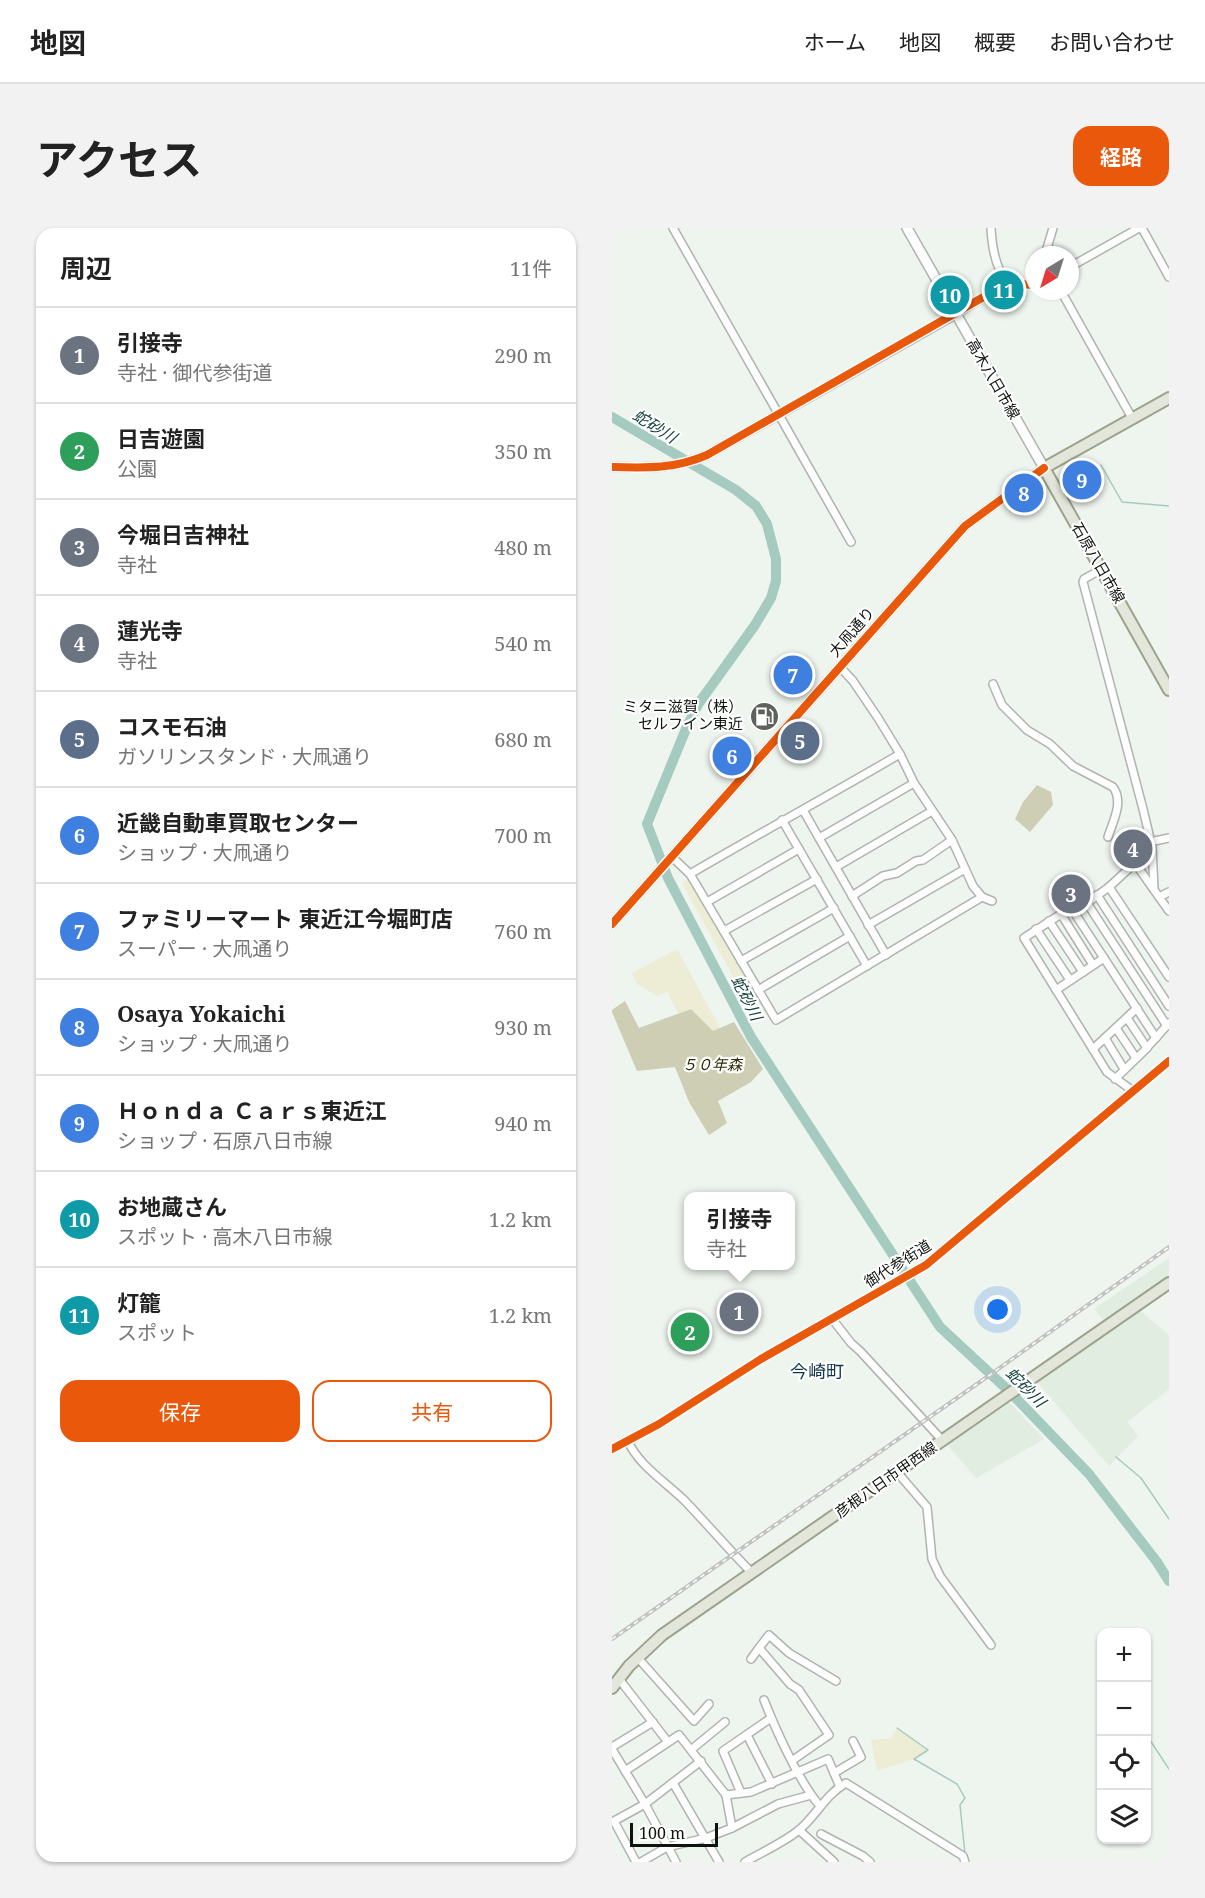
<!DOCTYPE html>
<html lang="ja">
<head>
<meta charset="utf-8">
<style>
	body { margin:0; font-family:"Noto Serif","Noto Sans JP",serif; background:#f2f2f2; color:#222 }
	.controls { position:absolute; right:18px; bottom:18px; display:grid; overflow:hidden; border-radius:12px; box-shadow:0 2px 4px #0004 }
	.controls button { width:54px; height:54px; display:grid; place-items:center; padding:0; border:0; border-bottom:2px solid #e0e0e0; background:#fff; color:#222; font:30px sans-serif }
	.compass { position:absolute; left:413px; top:18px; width:54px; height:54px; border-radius:50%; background:#fff; box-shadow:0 2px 4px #0004; rotate:218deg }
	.scale { position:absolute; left:18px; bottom:15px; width:88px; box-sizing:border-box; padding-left:6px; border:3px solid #0f130e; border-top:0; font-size:16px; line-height:21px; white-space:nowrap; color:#0f130e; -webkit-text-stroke:4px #fff; paint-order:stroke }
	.you { position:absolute; left:386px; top:1082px; width:21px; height:21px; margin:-15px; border:4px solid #fff; border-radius:50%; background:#1a73e8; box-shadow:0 0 0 9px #1a73e833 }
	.badge { display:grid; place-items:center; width:39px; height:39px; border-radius:50%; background:#ea580c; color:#fff; font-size:20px; font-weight:700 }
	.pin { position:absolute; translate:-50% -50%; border:3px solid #fff; box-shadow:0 2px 6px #0006 }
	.popup { position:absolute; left:72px; top:964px; width:111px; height:78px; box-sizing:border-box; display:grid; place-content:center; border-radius:12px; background:#fff; filter:drop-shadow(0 2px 4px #0005); font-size:20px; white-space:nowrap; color:#767676 }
	.popup b { font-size:22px; color:#222 }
	.popup::after { content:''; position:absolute; left:50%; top:100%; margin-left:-12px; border:12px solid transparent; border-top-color:#fff }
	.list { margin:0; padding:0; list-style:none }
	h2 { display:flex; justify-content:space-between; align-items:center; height:78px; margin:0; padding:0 24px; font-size:26px }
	h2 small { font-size:20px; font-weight:400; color:#767676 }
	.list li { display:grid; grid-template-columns:39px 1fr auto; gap:18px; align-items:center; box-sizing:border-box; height:96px; padding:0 24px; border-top:2px solid #e0e0e0 }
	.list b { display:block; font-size:22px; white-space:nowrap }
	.list p { margin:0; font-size:20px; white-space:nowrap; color:#767676 }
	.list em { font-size:20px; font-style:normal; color:#767676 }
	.actions { display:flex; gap:12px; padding:18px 24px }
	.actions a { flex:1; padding:14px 0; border:2px solid #ea580c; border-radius:18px; text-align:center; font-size:21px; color:#ea580c }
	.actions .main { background:#ea580c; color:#fff }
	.icon { flex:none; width:33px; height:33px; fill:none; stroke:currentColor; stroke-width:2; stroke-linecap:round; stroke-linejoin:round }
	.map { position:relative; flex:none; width:557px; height:1634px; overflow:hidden; border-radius:18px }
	header { display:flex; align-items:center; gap:36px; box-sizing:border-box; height:84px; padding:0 30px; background:#fff; border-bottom:2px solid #e0e0e0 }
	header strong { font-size:28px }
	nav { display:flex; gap:33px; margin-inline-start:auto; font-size:21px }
	.intro { display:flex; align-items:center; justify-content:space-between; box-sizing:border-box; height:144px; padding:0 36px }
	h1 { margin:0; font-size:42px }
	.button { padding:15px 27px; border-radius:18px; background:#ea580c; color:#fff; font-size:21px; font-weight:700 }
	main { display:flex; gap:36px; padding:0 36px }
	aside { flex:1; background:#fff; border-radius:18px; box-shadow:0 2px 4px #0004 }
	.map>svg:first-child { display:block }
	.built { fill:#e1ede0 }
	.green { fill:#ecedd4 }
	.forest { fill:#ceceb5 }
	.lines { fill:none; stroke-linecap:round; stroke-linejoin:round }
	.stream { stroke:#a5cbc1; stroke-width:1.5 }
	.river { stroke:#a5cbc1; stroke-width:10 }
	.minor-casing { stroke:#afb4af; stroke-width:10 }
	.tertiary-casing { stroke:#afb4af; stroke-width:11 }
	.secondary-casing { stroke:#afb4af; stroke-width:12 }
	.primary-casing { stroke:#9ca38c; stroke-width:14 }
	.minor { stroke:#fcfdfc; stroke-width:7 }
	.tertiary { stroke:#fcfdfc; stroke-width:8 }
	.secondary { stroke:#fcfdfc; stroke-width:9 }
	.primary { stroke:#e3e6da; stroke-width:10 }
	.rail-casing { stroke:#c1c3c1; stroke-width:4 }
	.rail { stroke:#fff; stroke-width:1.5; stroke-dasharray:4.5; stroke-linecap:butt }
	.cycleway-casing { stroke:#fff; stroke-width:11 }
	.cycleway { stroke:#e8590c; stroke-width:8 }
	.labels { text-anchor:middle; stroke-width:4.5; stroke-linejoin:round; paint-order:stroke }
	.street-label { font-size:15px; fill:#0f130e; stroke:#fff }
	.poi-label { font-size:15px; fill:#0f130e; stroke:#fff; text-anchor:end }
	.park-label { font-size:15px; font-style:italic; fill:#2f2b08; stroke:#fff }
	.water-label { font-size:16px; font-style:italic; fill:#14423b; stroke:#fff }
	.quarter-label { font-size:18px; fill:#0e354c; stroke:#fff }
</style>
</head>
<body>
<header>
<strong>地図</strong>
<nav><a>ホーム</a><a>地図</a><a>概要</a><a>お問い合わせ</a></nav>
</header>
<div class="intro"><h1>アクセス</h1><a class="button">経路</a></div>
<main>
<aside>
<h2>周辺<small>11件</small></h2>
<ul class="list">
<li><span class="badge" style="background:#6b7280">1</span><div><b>引接寺</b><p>寺社 · 御代参街道</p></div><em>290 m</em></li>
<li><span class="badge" style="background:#2e9e5b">2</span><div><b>日吉遊園</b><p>公園</p></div><em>350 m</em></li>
<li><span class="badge" style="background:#6b7280">3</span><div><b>今堀日吉神社</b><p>寺社</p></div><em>480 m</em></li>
<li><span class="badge" style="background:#6b7280">4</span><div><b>蓮光寺</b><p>寺社</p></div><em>540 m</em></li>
<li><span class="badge" style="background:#5c6f8a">5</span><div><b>コスモ石油</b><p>ガソリンスタンド · 大凧通り</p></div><em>680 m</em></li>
<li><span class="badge" style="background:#3f7fe0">6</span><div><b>近畿自動車買取センター</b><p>ショップ · 大凧通り</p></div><em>700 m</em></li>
<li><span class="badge" style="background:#3f7fe0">7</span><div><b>ファミリーマート 東近江今堀町店</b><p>スーパー · 大凧通り</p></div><em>760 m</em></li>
<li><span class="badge" style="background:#3f7fe0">8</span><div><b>Osaya Yokaichi</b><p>ショップ · 大凧通り</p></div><em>930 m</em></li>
<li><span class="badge" style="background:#3f7fe0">9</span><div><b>Ｈｏｎｄａ Ｃａｒｓ東近江</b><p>ショップ · 石原八日市線</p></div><em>940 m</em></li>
<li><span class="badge" style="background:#0f9aa8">10</span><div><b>お地蔵さん</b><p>スポット · 高木八日市線</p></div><em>1.2 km</em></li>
<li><span class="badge" style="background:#0f9aa8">11</span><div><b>灯籠</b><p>スポット</p></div><em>1.2 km</em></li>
</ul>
<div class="actions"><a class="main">保存</a><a>共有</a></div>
</aside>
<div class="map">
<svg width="557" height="1634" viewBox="0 0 557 1634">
	<rect width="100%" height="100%" fill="#eef4ee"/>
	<g class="built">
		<path d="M557,1030V1050L496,1092L493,1090L491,1092L482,1081Z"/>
		<path d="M526,1081L557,1107V1161L515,1194L526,1208L497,1238L425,1154Z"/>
		<path d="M396,1173L432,1211L364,1250L333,1214Z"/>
	</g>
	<g class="green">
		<path d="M79,650L147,768L135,774L70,655Z"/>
		<path d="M65,721L108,800L101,804L79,781L66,785L55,764L45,768L25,756L20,745Z"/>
		<path d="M78,1085L94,1108L88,1113L90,1118L80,1125L61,1097Z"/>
		<path d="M285,1501L315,1522L302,1531L265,1543L259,1512L279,1510Z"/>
	</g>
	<g class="forest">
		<path d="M425,557L439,564L441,577L418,604L403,591L411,574Z"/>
		<path d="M13,773L27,800L79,781L101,803L122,794L151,841L139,854L106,873L115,895L97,907L77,874L63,839L25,843L0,784V782Z"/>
	</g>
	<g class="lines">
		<g class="stream">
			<path d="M489,237L510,274L557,278"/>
			<path d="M504,1229L529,1250L557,1291"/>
			<path d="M285,1500L316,1522L302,1531L345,1556L353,1570L348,1577L353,1626"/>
			<path d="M534,1506L557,1541"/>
		</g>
		<path class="river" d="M0,189L124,262L144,278L155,296L164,331V353L159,370L143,397L87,475L76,496L35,596L56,650L139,809L328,1099L397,1163L477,1246L545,1334L557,1353"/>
		<defs>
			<g id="minor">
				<path d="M61,0L239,314"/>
				<path d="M379,0C380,19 383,41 396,55"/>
				<path d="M530,0L557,49"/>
				<path d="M433,27L441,0"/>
				<path d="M458,39L527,0"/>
				<path d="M449,63L520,190"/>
				<path d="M344,86L396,55L422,57"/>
				<path d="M490,341L472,351L471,354L531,581L540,619L542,660"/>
				<path d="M228,439L241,453L266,490L288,526L302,555L340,612L361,658L370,669"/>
				<path d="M381,456L390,477L415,502L438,516L461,538L501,559C512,574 501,593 496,609"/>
				<path d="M191,582L274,727"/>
				<path d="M170,592L255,738"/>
				<path d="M207,610L302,555"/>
				<path d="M538,614L557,610"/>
				<path d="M60,629L78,646L164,792L370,669L380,673"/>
				<path d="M224,639L320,583"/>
				<path d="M78,646C148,605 218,567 288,526"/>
				<path d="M497,659L557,749"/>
				<path d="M485,667L557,778"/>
				<path d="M240,668L271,648L285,645L304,633L311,632L340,612"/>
				<path d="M547,669L557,664"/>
				<path d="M95,674L187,621"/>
				<path d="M475,675L555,798"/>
				<path d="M460,681L544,810"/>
				<path d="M449,686L481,737"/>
				<path d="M437,693L471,744"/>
				<path d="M256,697L353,641"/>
				<path d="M424,701L458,752"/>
				<path d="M112,703L205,651"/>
				<path d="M129,733L222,680"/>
				<path d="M146,762L238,708"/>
				<path d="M444,762L492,730"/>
				<path d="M515,790L535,820"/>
				<path d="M504,800L524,830"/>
				<path d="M493,810L512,841"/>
				<path d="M481,821L525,780"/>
				<path d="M503,851L532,823L557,795"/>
				<path d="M521,863L495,844L412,710L449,686L475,675L497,659L523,635L557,683"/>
				<path d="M221,1092L239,1115L248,1123L330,1212"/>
				<path d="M16,1213C26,1237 55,1255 73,1273C96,1297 117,1322 140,1345"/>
				<path d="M0,1221L47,1196L149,1131L314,1037L557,833"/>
				<path d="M285,1244L315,1279L320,1331L328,1348L379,1417"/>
				<path d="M26,1430L82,1493L97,1476"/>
				<path d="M139,1431L147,1420"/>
				<path d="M7,1451L56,1514"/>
				<path d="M152,1472C164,1502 187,1554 208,1578"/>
				<path d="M135,1507L160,1556"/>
				<path d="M0,1519L41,1494"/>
				<path d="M0,1521L33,1576L64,1634"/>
				<path d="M80,1521L113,1494"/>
				<path d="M181,1532L217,1507L187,1462L178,1456L147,1420L157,1407L177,1425L224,1453"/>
				<path d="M13,1543L67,1507L114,1567L120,1600"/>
				<path d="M222,1545L249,1529L241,1513"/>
				<path d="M61,1555L107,1634"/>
				<path d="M129,1565L111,1523L159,1490"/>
				<path d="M114,1567L139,1564L216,1531L228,1559"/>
				<path d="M187,1602L222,1634"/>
				<path d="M209,1606L251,1628L258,1634"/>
				<path d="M24,1634L2,1593L33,1576L89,1533"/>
				<path d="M29,1634L55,1619L94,1610L120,1600L166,1576L199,1567"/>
				<path d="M133,1634C150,1624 171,1615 187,1602C204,1588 214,1566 234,1555L351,1628L353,1634"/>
			</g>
			<g id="tertiary">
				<path d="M0,239C35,240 63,241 95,227L344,86"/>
				<path d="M0,696L353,298L432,240"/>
			</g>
			<path id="secondary" d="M295,0L432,240"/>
			<g id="primary">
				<path d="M557,170L432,240L557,462"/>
				<path d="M0,1460L17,1438L50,1407L557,1055"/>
			</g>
		</defs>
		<use href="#minor" class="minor-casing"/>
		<use href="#tertiary" class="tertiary-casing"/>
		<use href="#secondary" class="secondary-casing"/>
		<use href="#primary" class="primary-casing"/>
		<use href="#minor" class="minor"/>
		<use href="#tertiary" class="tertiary"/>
		<use href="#secondary" class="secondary"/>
		<use href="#primary" class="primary"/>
		<defs>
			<path id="rail" d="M0,1411L375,1149L557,1019"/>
		</defs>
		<use href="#rail" class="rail-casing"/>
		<use href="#rail" class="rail"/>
		<defs>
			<g id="cycleway">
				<path d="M0,239C35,240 63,241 95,227L396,55L422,57"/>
				<path d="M0,696L353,298L432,240"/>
				<path d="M0,1221L47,1196L149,1131L314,1037L557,833"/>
			</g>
		</defs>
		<use href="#cycleway" class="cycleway-casing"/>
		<use href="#cycleway" class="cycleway"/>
	</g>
	<defs>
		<symbol id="fuel-disc" viewBox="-11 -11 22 22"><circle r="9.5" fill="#5d625c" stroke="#fff"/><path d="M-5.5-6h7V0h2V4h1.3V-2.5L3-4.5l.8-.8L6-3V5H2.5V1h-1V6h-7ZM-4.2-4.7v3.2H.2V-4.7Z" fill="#fff"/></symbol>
	</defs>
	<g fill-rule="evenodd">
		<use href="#fuel-disc" x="136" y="472" width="33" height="33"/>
	</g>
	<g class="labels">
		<g class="street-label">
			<text transform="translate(381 151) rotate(60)" y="5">高木八日市線</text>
			<text transform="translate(486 335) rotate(60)" y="5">石原八日市線</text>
			<text transform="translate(240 404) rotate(-49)" y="5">大凧通り</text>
			<text transform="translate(286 1036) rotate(-32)" y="5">御代参街道</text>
			<text transform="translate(274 1252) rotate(-35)" y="5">彦根八日市甲西線</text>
		</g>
		<g class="poi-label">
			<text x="131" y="484">ミタニ滋賀（株）<tspan x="131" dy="17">セルフイン東近</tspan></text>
		</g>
		<g class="park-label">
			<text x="100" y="842">５０年森</text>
		</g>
		<g class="water-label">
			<text transform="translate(43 198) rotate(32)" y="6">蛇砂川</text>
			<text transform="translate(135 770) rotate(63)" y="6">蛇砂川</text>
			<text transform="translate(414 1159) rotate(45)" y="6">蛇砂川</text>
		</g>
		<g class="quarter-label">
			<text x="205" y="1150">今崎町</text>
		</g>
	</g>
</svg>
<div class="controls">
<button>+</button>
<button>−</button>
<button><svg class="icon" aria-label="locate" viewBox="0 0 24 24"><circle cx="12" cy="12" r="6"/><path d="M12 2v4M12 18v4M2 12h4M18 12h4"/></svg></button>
<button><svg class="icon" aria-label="layers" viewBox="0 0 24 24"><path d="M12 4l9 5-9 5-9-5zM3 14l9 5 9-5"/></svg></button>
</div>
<svg class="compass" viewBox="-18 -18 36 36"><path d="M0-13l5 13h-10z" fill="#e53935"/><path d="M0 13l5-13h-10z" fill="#767676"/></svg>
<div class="scale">100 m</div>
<div class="you"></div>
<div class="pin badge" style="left:127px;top:1084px;background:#6b7280">1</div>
<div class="popup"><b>引接寺</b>寺社</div>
<div class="pin badge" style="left:78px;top:1104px;background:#2e9e5b">2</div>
<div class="pin badge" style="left:459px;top:666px;background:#6b7280">3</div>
<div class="pin badge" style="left:521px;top:621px;background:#6b7280">4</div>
<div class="pin badge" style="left:188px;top:513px;background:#5c6f8a">5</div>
<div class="pin badge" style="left:120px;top:528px;background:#3f7fe0">6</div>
<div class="pin badge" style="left:181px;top:447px;background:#3f7fe0">7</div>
<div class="pin badge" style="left:412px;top:265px;background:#3f7fe0">8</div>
<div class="pin badge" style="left:470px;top:252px;background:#3f7fe0">9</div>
<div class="pin badge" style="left:338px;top:67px;background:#0f9aa8">10</div>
<div class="pin badge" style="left:392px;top:62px;background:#0f9aa8">11</div>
</div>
</main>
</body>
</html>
